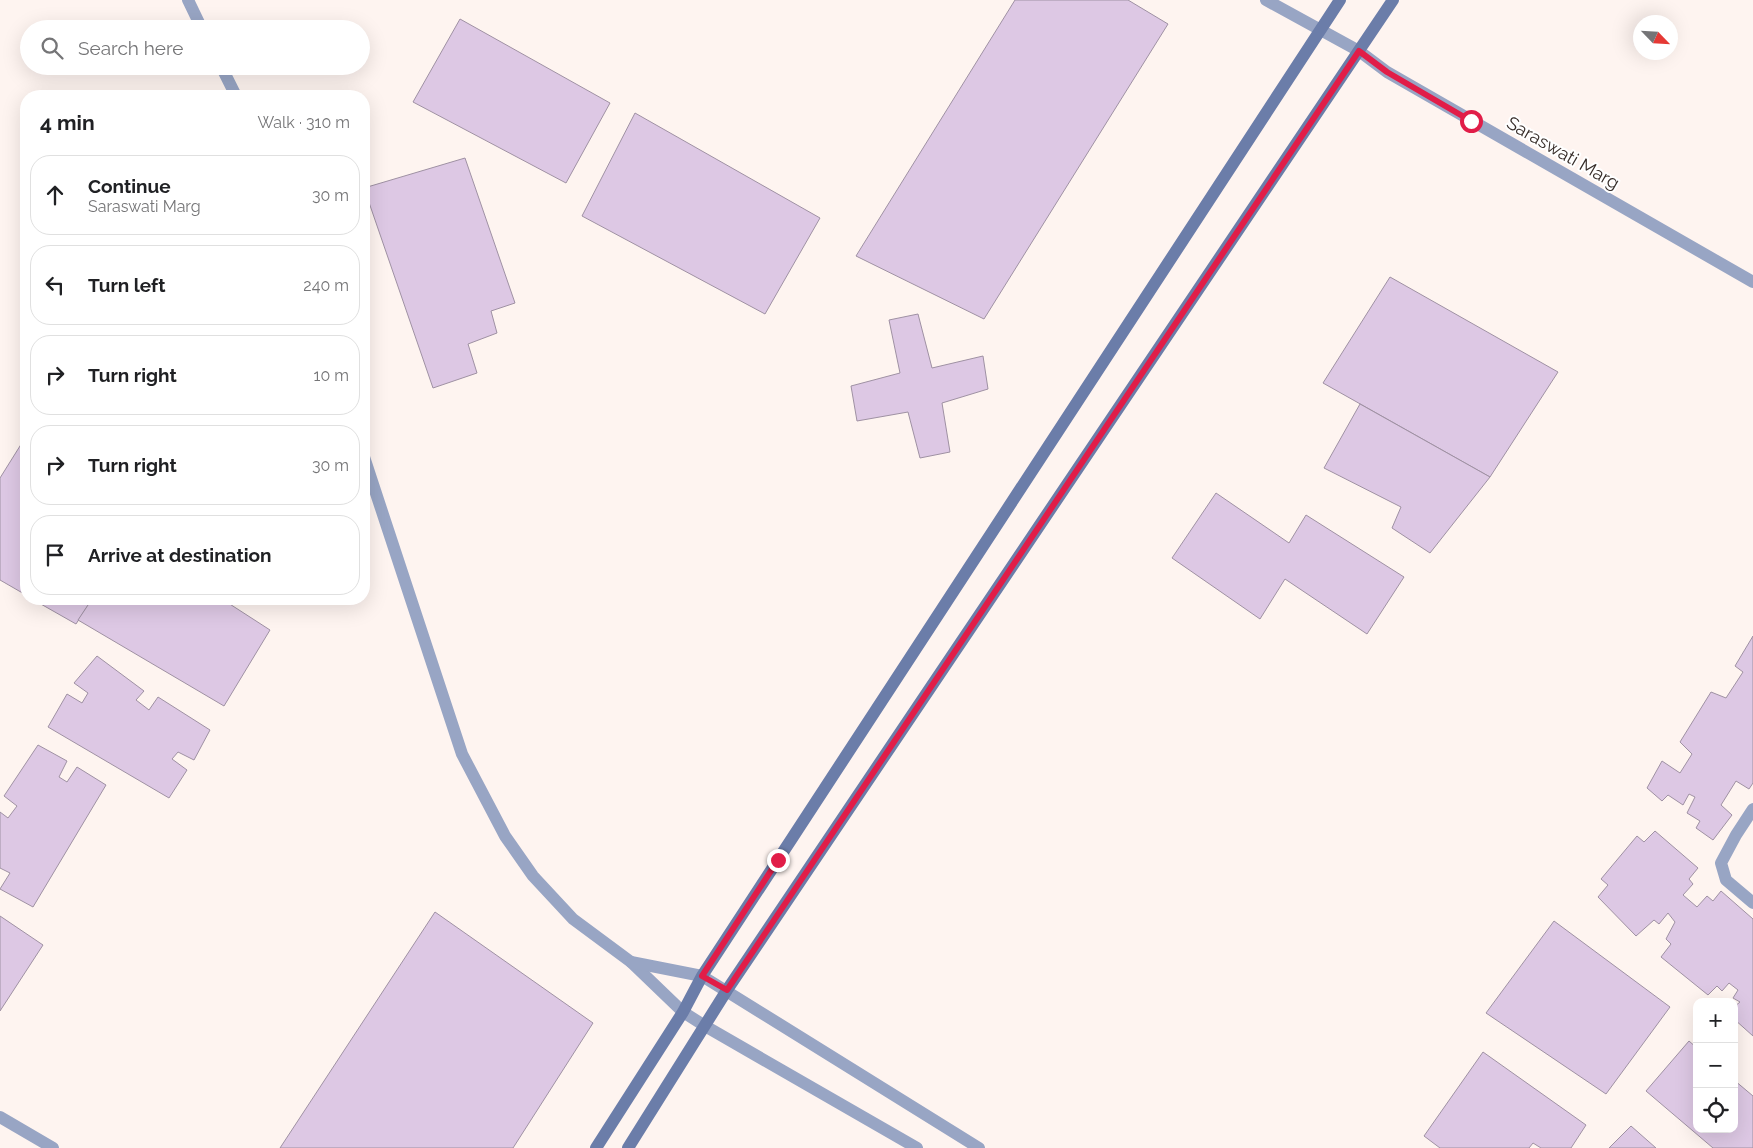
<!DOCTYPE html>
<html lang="en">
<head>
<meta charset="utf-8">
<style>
	body { margin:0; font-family:Raleway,sans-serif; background:#f6f6f6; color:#202124 }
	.controls { position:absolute; right:15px; bottom:15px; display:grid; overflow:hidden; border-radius:10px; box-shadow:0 5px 20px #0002 }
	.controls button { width:45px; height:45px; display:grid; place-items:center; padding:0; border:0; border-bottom:1px solid #e0e0e0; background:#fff; color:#202124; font:25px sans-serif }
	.compass { position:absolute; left:1633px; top:15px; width:45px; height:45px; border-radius:50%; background:#fff; box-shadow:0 5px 20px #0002; rotate:115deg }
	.stop { position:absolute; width:15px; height:15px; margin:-11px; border:4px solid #e11d48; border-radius:50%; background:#fff }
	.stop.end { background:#e11d48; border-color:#fff; box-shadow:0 1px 5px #0008 }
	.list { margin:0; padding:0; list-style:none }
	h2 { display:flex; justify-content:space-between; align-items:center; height:65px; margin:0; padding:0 20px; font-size:21px }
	h2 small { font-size:16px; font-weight:400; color:#757577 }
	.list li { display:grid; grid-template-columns:32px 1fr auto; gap:15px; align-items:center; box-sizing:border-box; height:80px; margin:0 10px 10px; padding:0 10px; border:1px solid #e0e0e0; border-radius:20px }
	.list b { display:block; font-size:19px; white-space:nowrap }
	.list p { margin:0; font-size:16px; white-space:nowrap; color:#757577 }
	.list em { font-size:16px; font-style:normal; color:#757577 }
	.icon { flex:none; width:28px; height:28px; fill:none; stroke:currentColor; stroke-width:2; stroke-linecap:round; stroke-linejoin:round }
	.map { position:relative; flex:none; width:1753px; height:1148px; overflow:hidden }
	.search { position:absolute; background:#fff; box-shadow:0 5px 20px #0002; left:20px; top:20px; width:350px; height:55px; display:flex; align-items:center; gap:12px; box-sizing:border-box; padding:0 18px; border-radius:28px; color:#757577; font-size:19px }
	.panel { position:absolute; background:#fff; box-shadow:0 5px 20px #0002; left:20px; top:90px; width:350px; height:515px; border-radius:20px }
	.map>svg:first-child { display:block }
	.building { fill:#ddc8e4; stroke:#9f91a3 }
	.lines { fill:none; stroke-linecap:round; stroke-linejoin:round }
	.service { stroke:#98a5c4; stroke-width:12 }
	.minor { stroke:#98a5c4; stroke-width:12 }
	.secondary { stroke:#6b7da9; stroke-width:12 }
	.route { stroke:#e11d48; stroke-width:6 }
	.labels { text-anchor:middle; stroke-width:4; stroke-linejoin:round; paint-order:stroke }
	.street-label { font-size:18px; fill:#362c28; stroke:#fff }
</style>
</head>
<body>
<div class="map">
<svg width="1753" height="1148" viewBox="0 0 1753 1148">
	<rect width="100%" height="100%" fill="#fef4f0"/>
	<g class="building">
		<path d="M1015,0H1128L1168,24L984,319L856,256Z"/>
		<path d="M460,19L610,103L566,183L413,102Z"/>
		<path d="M635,113L820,218L765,314L582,216Z"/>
		<path d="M465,158L515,303L491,311L497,333L468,344L477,373L433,388L364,188Z"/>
		<path d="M1390,277L1558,372L1490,477L1323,383Z"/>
		<path d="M918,314L932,368L983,356L988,389L942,403L950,452L920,458L908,412L857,421L851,386L900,373L889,320Z"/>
		<path d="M1360,404L1490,477L1430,553L1392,528L1401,507L1324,468Z"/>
		<path d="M25,438L26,439V595L0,580V478Z"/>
		<path d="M1216,493L1289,543L1306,515L1404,577L1367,634L1285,579L1260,619L1172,558Z"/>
		<path d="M32,599H92L76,624Z"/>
		<path d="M92,599H222L270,630L224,706L78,620Z"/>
		<path d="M1753,636V783L1749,789L1736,781L1721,805L1732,815L1713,840L1696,828L1700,821L1687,813L1695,797L1689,794L1683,805L1668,795L1662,801L1647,788L1662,761L1680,773L1692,754L1680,742L1711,692L1726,698L1743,672L1735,666Z"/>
		<path d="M97,656L144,691L136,700L149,710L158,697L210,730L194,760L178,752L172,759L187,770L169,798L48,727L67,694L82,703L88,693L74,683Z"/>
		<path d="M38,745L67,761L59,777L67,782L77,767L106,785L33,907L0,889L10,873L0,868V812L8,818L17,806L4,796Z"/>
		<path d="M1655,831L1698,868L1689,879L1693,884L1683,895L1697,907L1707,896L1713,901L1721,891L1753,919V1036L1734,1019V1007L1740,1002L1733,998L1738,990L1729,983L1722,991L1717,986L1708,995L1661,957L1671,944L1666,939L1675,922L1668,913L1659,924L1654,920L1636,936L1598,897L1608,885L1601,879L1637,836L1644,842Z"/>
		<path d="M435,912L593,1023L513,1148H280Z"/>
		<path d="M0,916L43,945L0,1011Z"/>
		<path d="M1554,921L1670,1007L1606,1094L1486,1013Z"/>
		<path d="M1689,1041L1697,1048V1129H1734V1080L1753,1096V1148H1713L1646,1091Z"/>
		<path d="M1483,1052L1586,1125L1571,1148H1541L1533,1143L1529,1148H1440L1424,1136Z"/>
		<path d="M1631,1126L1656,1148H1609Z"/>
	</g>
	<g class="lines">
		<path class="service" d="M1753,809L1736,835L1721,863L1726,880L1753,903"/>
		<g class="minor">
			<path d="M188,0L202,29"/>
			<path d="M1266,0L1359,51L1387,72L1753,282"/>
			<path d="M221,66L236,96"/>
			<path d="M364,457L462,754L505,836L533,876L573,919L631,962L683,1012L705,1026L917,1148"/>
			<path d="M631,962L702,976L979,1148"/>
			<path d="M0,1117L53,1148"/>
		</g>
		<g class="secondary">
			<path d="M596,1148L683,1012L702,976L1340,0"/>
			<path d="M628,1148L727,990L1393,0"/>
		</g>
	</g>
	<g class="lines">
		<path class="route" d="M778,860L702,976L727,990L1359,51L1387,72L1471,121"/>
	</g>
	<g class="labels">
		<g class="street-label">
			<text transform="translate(1563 153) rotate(30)" y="6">Saraswati Marg</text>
		</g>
	</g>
</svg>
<div class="controls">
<button>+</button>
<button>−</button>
<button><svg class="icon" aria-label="locate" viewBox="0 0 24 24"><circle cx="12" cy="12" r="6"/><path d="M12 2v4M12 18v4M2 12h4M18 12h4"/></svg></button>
</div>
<svg class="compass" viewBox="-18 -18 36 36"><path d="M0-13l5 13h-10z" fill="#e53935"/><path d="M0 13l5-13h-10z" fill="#757577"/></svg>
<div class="stop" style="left:1471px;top:121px"></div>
<div class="stop end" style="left:778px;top:860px"></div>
<div class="search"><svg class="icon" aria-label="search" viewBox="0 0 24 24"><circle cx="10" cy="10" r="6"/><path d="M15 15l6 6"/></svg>Search here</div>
<section class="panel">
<h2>4 min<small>Walk · 310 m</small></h2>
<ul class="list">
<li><svg class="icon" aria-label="ahead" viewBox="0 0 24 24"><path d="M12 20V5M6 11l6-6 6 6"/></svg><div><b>Continue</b><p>Saraswati Marg</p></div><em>30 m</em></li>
<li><svg class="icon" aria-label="left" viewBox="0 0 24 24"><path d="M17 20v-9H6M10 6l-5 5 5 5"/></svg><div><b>Turn left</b></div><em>240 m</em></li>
<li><svg class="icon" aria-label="right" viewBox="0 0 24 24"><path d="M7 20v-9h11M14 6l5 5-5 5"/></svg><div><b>Turn right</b></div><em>10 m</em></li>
<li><svg class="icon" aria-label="right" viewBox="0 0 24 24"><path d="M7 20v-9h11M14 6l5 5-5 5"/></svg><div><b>Turn right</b></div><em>30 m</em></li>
<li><svg class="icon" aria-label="arrive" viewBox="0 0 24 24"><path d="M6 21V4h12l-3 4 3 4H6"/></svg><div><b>Arrive at destination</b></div></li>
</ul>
</section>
</div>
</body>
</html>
